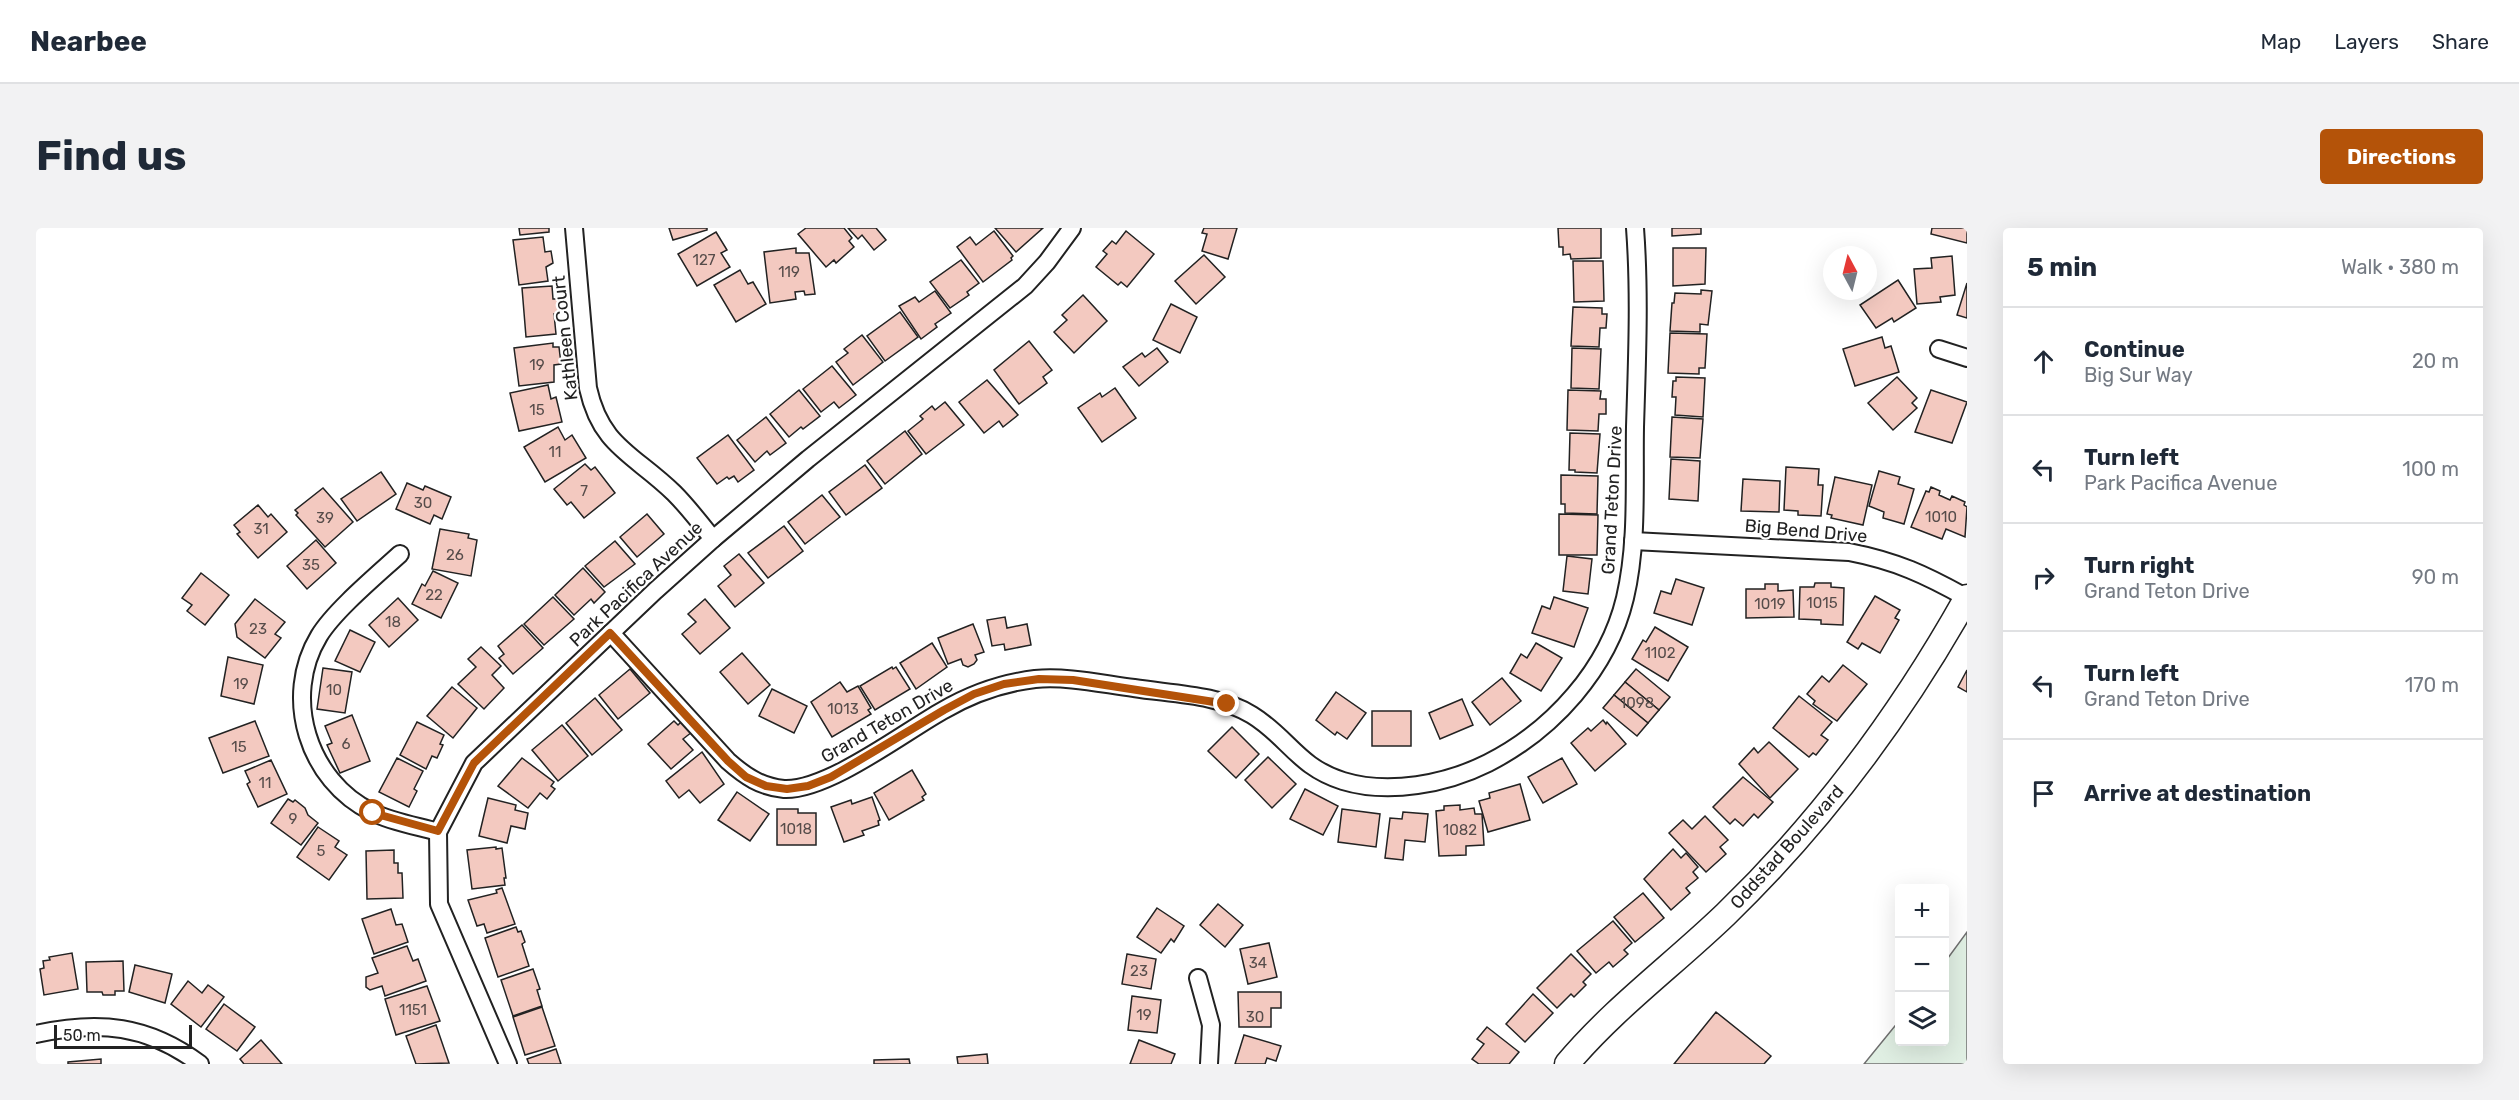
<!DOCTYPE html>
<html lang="en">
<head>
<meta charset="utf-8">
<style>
	body { margin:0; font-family:Rubik,sans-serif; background:#f2f2f3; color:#1f2937 }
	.controls { position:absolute; right:18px; bottom:18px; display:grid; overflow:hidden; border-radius:6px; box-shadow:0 6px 24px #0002 }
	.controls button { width:54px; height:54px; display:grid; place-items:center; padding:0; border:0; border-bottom:2px solid #e0e1e3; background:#fff; color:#1f2937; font:30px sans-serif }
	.compass { position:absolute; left:1787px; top:18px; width:54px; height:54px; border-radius:50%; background:#fff; box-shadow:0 6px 24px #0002; rotate:353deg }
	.scale { position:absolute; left:18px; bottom:15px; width:138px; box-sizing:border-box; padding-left:6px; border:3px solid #222; border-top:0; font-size:16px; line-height:21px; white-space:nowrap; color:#222; -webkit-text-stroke:4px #fff; paint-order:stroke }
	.stop { position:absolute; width:18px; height:18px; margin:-14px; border:4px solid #b45309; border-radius:50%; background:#fff }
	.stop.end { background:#b45309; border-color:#fff; box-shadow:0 2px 6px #0008 }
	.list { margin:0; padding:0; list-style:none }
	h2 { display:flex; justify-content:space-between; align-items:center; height:78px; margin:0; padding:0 24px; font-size:26px }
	h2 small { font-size:20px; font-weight:400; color:#747a83 }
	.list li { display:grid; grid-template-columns:39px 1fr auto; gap:18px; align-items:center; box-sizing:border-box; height:108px; padding:0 24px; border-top:2px solid #e0e1e3 }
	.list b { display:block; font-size:22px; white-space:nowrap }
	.list p { margin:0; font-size:20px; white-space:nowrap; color:#747a83 }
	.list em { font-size:20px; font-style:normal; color:#747a83 }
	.icon { flex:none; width:33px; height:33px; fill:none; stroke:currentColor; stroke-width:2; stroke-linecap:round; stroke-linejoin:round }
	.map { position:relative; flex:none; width:1931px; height:836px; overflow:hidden; border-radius:6px }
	header { display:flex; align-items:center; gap:36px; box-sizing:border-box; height:84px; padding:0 30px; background:#fff; border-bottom:2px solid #e0e1e3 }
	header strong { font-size:28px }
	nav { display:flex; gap:33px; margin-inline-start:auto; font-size:21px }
	.intro { display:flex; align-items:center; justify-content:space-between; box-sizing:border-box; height:144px; padding:0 36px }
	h1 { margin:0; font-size:42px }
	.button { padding:15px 27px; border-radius:6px; background:#b45309; color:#fff; font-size:21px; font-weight:700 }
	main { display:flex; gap:36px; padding:0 36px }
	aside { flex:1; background:#fff; border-radius:6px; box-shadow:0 6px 24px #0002 }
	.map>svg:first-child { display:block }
	.green { fill:#e0efe3; stroke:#6f6f6f; stroke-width:1.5 }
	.building { fill:#f3c9c0; stroke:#222; stroke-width:1.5 }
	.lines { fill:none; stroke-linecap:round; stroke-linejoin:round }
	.street-casing { stroke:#222; stroke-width:20 }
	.secondary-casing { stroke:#222; stroke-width:27 }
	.street { stroke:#fff; stroke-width:16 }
	.secondary { stroke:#fff; stroke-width:24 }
	.route { stroke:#b45309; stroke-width:8 }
	.labels { text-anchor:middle; stroke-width:4.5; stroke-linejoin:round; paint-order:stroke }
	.number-label { font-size:15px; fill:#564c4a }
	.street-label { font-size:18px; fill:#222; stroke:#fff }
</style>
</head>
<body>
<header>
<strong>Nearbee</strong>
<nav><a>Map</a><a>Layers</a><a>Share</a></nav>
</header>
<div class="intro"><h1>Find us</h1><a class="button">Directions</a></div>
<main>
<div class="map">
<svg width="1931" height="836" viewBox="0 0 1931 836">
	<rect width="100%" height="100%" fill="#fff"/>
	<path class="green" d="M1931,704V836H1828L1863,793L1864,814H1908L1909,734Z"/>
	<g class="building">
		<path d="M483,0H513V4L484,7Z"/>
		<path d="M633,0H671V2L637,12Z"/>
		<path d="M770,0H808L816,10L813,13L818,19L800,35L798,32L790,39L762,6Z"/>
		<path d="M812,0H840L850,12L838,22L826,7L822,11Z"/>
		<path d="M959,0H1007L980,24Z"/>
		<path d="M1168,0H1201L1192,31L1166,23L1171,6L1166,5Z"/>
		<path d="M1522,0H1565V30L1535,31L1534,26L1527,27V19H1523Z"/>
		<path d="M1636,0H1665V6L1636,8Z"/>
		<path d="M1896,0H1931V15L1895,6Z"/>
		<path d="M958,3L977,28L975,30L976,32L947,54L921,19L934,9L940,17Z"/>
		<path d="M1090,3L1118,26L1091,59L1085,54L1082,57L1060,39L1071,26L1067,23L1076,13L1080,16Z"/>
		<path d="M680,4L691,22L685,25L694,39L661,58L642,26Z"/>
		<path d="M507,9L509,24L515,23L517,35L510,39L512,53L483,57L477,12Z"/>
		<path d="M760,20V25H773L779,66L769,67L768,63L759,64L760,71L734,75L728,24Z"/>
		<path d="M1637,20H1670L1669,56L1637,58Z"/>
		<path d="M1168,27L1189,49L1160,76L1139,53Z"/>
		<path d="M1916,28L1919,67L1904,69L1905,74L1881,76L1878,41L1896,40L1895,30Z"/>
		<path d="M925,32L943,55L931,64L933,67L914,80L894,54Z"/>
		<path d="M1537,33H1567L1568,73L1538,74Z"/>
		<path d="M704,42L712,56L717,54L730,76L700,94L678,57Z"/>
		<path d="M1862,52L1880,80L1858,94L1856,90L1840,100L1824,77Z"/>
		<path d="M1931,55V90L1921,87Z"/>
		<path d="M516,58L517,71H523L524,86H518L520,106L490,109L486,60Z"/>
		<path d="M1665,62L1676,63L1672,97L1664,96V104L1634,103L1636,75H1638L1639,65L1665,66Z"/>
		<path d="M899,63L915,85L899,96L901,99L885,111L863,78L879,69L883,74Z"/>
		<path d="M1047,67L1071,93L1038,125L1018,104L1031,92L1026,87Z"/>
		<path d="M1135,76L1161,89L1144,125L1117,112Z"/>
		<path d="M1537,79L1566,80V86H1571L1570,100H1564L1563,119L1535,118Z"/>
		<path d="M864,84L882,109L849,133L831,108Z"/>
		<path d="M1634,105L1671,106L1669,140H1663V146L1632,145Z"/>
		<path d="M826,107L847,134L817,157L800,134L812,125L808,121Z"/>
		<path d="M1846,109L1849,120L1855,118L1863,144L1819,158L1807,121Z"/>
		<path d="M993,113L1016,142L1007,149L1011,155L983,176L958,142Z"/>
		<path d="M517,115V119H523L525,136L518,137V154L483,158L478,120Z"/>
		<path d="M1121,120L1132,134L1103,158L1087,139L1106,125L1109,129Z"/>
		<path d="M1536,120L1565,121L1563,161L1535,160Z"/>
		<path d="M796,138L820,167L803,180L798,174L785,184L767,161Z"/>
		<path d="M1640,149L1669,150L1667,189L1639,187L1640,169H1636L1637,153H1640Z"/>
		<path d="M1861,149L1881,170L1876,175L1881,180L1857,202L1832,175Z"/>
		<path d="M951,152L982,187L967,199L963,193L948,205L923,174Z"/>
		<path d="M512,157L515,171L520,169L526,194L483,203L474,165Z"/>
		<path d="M1079,160L1100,190L1066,214L1042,180L1064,165L1066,169Z"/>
		<path d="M763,162L784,188L767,201L765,199L753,209L734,186Z"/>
		<path d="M1532,162L1565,163L1564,171H1570V186H1563L1562,203L1531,202Z"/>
		<path d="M1895,162L1931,174L1916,215L1879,204Z"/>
		<path d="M909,174L928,197L890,226L872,203L887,191L884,188L896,178L899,182Z"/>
		<path d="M730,189L750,215L734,227L731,223L719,234L701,212Z"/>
		<path d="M1636,189L1667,191L1664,230L1634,229Z"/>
		<path d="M522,199L529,212L536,207L550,230L509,254L488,219Z"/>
		<path d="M869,203L886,226L849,256L831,233Z"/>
		<path d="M1534,205L1564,206L1561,245L1539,244V242H1533Z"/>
		<path d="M692,207L718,242L702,254L698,248L693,251L691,249L681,256L661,230Z"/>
		<path d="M1635,231L1664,233L1662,273L1633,271Z"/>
		<path d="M549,236L555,242L559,239L579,265L548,290L535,274L531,277L518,261Z"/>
		<path d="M829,237L846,260L810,287L793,264Z"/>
		<path d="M1750,239L1783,241L1782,257H1787L1785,288L1762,287V283L1748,282Z"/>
		<path d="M1843,243L1864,249L1862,256L1878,261L1868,296L1847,290L1848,284L1833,278Z"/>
		<path d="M345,244L360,266L321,293L305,271Z"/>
		<path d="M1525,247L1562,248L1561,286L1529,285V276H1525Z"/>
		<path d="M1799,249L1836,257L1827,297L1795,290L1796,287L1791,286Z"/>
		<path d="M1707,251L1744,253L1743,284L1705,283Z"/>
		<path d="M371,255L387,262L389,258L415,269L406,291L398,287L394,296L360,281Z"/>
		<path d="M1895,259L1904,263L1903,267L1914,272L1916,268L1929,274L1928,277L1931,279L1929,309L1910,301L1906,311L1875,299L1890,263L1893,264Z"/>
		<path d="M287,260L317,294L289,319L260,287L262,285L259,282Z"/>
		<path d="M786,267L804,289L769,316L752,294Z"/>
		<path d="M222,277L232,289L235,286L251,304L222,330L201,306L204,304L198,297Z"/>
		<path d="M611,286L628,306L601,329L584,309Z"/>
		<path d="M1523,286L1562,287L1561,327H1523Z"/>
		<path d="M748,298L767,323L732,350L712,325Z"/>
		<path d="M404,301L433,306L432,310L441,312L435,348L396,341Z"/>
		<path d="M280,312L300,335L271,361L251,338Z"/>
		<path d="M579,313L599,336L568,359L549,338Z"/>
		<path d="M703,326L728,355L699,379L682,358L695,347L688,338Z"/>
		<path d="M1531,328L1556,331L1552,366L1527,363Z"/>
		<path d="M547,340L569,364L558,375L555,371L538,387L519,367Z"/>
		<path d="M397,343L422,355L405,390L376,376L386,356L389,358Z"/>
		<path d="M165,345L193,367L169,397L151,383L156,377L146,370Z"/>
		<path d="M1640,351L1668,360L1656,397L1618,385L1625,363L1635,366Z"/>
		<path d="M1779,355H1795V359L1808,360L1807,397L1785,396V392L1763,391L1764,359H1778Z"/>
		<path d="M1729,356H1742V363L1757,362L1758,389L1710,390V361H1729Z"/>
		<path d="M1839,368L1864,382L1859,390L1863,392L1844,425L1826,415L1822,421L1811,414Z"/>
		<path d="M517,369L538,391L508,417L488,396Z"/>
		<path d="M1518,369L1552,380L1538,419L1496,405L1506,378L1514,381Z"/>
		<path d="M362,370L382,392L353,419L333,397Z"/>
		<path d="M219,371L249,394L239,406L245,410L229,430L201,409L199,396Z"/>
		<path d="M669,371L694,400L664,426L646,406L660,394L652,386Z"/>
		<path d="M969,389L971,400L991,396L995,417L969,422L968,416L956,418L951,392Z"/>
		<path d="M937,396L948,424L939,427L941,432L938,436L932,439L927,437L925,431L912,436L902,410Z"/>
		<path d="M486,397L507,420L477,446L463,430L468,426L462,418Z"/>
		<path d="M1619,399L1652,419L1632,453L1596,431L1607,412L1610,414Z"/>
		<path d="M314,402L339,414L324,444L299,433Z"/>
		<path d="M896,415L911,439L880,461L864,435Z"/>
		<path d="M1500,415L1526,430L1505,463L1474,445L1485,426L1491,430Z"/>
		<path d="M445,419L465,438L456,447L468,460L448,481L422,456L440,439L432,431Z"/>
		<path d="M706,425L734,457L712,476L684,444Z"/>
		<path d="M192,429L227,437L218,476L185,468Z"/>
		<path d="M1807,437L1831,456L1801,493L1777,476L1779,473L1771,466L1786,448L1793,454Z"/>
		<path d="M856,439L857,441L860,439L874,461L839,482L824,458Z"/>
		<path d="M287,440L316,444L309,485L281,481Z"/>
		<path d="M594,441L614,465L582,491L563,467Z"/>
		<path d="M1600,441L1634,469L1623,482L1589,454Z"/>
		<path d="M1931,442V464L1922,459Z"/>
		<path d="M1466,450L1485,473L1454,497L1436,474Z"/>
		<path d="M804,454L811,464L822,458L835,480L832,482L835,486L796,509L775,474Z"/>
		<path d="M1589,454L1623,482L1612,495L1578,467Z"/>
		<path d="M416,459L441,480L417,510L391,488Z"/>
		<path d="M736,461L771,478L758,505L723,488Z"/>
		<path d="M1300,464L1330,485L1311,511L1301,504L1299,507L1280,492Z"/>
		<path d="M1578,467L1612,495L1601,508L1567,480Z"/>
		<path d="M1763,468L1796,494L1785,507L1792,512L1780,527L1777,525L1773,529L1737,500Z"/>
		<path d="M559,470L586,502L556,527L530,495Z"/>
		<path d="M1426,471L1437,497L1404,511L1393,485Z"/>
		<rect x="1336" y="483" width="39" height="35"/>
		<path d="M316,487L334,533L304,545L291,517L296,515L289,498Z"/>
		<path d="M1567,492L1570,496L1571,494L1590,516L1559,543L1535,515L1552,500L1555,503Z"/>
		<path d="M219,493L233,528L187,545L173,510Z"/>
		<path d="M638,493L642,497L646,493L656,504L647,511L657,522L635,541L612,516Z"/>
		<path d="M381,494L408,507L404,516L407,517L401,530L396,528L390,541L364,527Z"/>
		<path d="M526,497L552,528L522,553L496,522Z"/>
		<path d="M1196,499L1223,526L1200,550L1172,523Z"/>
		<path d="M1733,514L1762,541L1734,570L1703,536L1718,520L1722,525Z"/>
		<path d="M666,524L688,556L664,575L653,562L643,570L630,553Z"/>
		<path d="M1232,529L1260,556L1236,580L1209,552Z"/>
		<path d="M361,530L387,543L378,561L381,563L373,579L343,564Z"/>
		<path d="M486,530L518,554L515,558L519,561L511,571L504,565L492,580L462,558Z"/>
		<path d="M1526,530L1541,556L1507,575L1492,549Z"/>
		<path d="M235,532L251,566L222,579L211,556L214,554L209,543Z"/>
		<path d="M876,542L890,566L886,569L888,572L853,592L838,565Z"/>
		<path d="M1707,549L1737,574L1722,590L1718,586L1707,598L1699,591L1694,596L1677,579Z"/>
		<path d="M1484,556L1494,592L1452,604L1443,573L1454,570L1453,565Z"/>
		<path d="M1269,561L1302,578L1287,607L1254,591Z"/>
		<path d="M701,564L733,586L714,613L682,592Z"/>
		<path d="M836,569L844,592L842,593L843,597L826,603L828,607L808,614L795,579L815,572L816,576Z"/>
		<path d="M452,570L480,577L479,582L492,585L489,601L475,598L471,615L443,608Z"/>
		<path d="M252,571L257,574L259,572L269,580L272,587L282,595L265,617L235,595Z"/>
		<path d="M1424,577V582L1438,580L1439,586H1446L1448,617L1430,618V627L1403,628L1400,583L1408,582V578Z"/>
		<path d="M741,581H762V585H780V617H741Z"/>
		<path d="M1306,581L1344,586L1340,619L1302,614Z"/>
		<path d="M1367,584L1392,586L1389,614L1369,612L1367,632L1349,630L1354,590L1366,591Z"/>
		<path d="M1669,588L1692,612L1684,619L1690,626L1670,644L1633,605L1647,592L1656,601Z"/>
		<path d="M282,599L303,613L299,619L311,627L293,652L261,629Z"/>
		<path d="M460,619V621L466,620L470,650H468L469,657L436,661L431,622Z"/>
		<path d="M1637,621L1645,630L1650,625L1662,639L1657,644L1662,650L1650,660L1654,665L1635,682L1608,651Z"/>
		<path d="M358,622V635H362V645H366L367,670L331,671L330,623Z"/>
		<path d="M466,660L479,696L451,705L448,696L441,698L432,672L461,665L460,662Z"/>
		<path d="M1607,665L1628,690L1599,714L1578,689Z"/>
		<path d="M1182,676L1207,697L1189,719L1164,697Z"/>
		<path d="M1121,680L1148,698L1138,714L1135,711L1125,725L1101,709Z"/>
		<path d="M355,681L360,697L366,696L372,714L338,726L326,691Z"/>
		<path d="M1577,693L1596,715L1588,722L1592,726L1577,739L1573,734L1560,745L1541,723Z"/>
		<path d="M480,699L482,704L485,703L489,714L486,716L493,738L462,749L449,710Z"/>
		<path d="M1233,715L1241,749L1212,756L1204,721Z"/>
		<path d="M371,718L377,733L382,731L390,753L349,768L346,758L334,762L330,759V749L342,745L336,730Z"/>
		<path d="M36,725L42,761L8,767L4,741L8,740L7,733L14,732L13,729Z"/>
		<path d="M1091,726L1120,731L1115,761L1086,756Z"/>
		<path d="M1535,726L1555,746L1547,754L1550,757L1538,769L1535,766L1521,780L1501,760Z"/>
		<path d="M87,733L88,763H79V767H67L66,764H51L50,734Z"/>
		<path d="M99,737L136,746L129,775L93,764Z"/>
		<path d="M497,741L504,761L501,762L506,778L477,788L465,752Z"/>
		<path d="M152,753L166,765L172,757L188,769L165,799L135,776Z"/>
		<path d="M391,758L404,793L360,807L349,771Z"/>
		<path d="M1202,764H1245V780H1235V799H1203Z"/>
		<path d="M1497,766L1517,785L1489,814L1470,796Z"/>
		<path d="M1096,768L1125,772L1121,805L1092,802Z"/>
		<path d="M188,776L219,799L201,823L170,801Z"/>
		<path d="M506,779L519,818L489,827L477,789Z"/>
		<path d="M1680,784L1735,828L1728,836H1638Z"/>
		<path d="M400,797L413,835L380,836L370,808Z"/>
		<path d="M1451,799L1483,824L1473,836H1443L1436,831L1448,816L1441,811Z"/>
		<path d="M1208,807L1245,818L1240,833L1231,830L1229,836H1199Z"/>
		<path d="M225,812L246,836H208L204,831Z"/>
		<path d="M1103,812L1139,826L1135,836H1094Z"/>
		<path d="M520,821L525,836H493L491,831Z"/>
		<path d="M951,826L952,836H922L921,829Z"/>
		<path d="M65,831V836H32V834Z"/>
		<path d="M873,831L874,836H838V832Z"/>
	</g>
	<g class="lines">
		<defs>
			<g id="street">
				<path d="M538,0L552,160C565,219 598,226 638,265C652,279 665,296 677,311"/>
				<path d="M1903,121L1931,130"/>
				<path d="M1597,313L1813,324C1860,333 1890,347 1931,370"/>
				<path d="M364,326C341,347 298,383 283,408C246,469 272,553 336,584C356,594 381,598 402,604"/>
				<path d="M575,405L692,533C709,548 725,559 748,561C791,563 867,505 906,483C935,466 966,455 999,451C1032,448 1066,456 1098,460C1136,466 1182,466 1216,487C1252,509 1262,539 1307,553C1353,567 1410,556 1452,535C1517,502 1572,441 1589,370C1602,315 1598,255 1599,199C1601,133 1604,66 1599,0"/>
				<path d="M1162,750L1175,797L1173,836"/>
				<path d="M0,806C63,792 112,797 164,836"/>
				<path d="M472,836L403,676L402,604L438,535L619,363L677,311L772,231L989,58L1011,34L1036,0"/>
			</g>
			<path id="secondary" d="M1531,836C1578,780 1637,737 1690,686C1787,592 1865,487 1931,369"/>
		</defs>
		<use href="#street" class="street-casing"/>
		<use href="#secondary" class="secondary-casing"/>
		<use href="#street" class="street"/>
		<use href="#secondary" class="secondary"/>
	</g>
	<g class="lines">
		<path class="route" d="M337,585L402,603L438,535L574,405L692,533L710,549L730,558L751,561L772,558L795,549L908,482L938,466L968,456L1003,451L1037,452L1191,476"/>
	</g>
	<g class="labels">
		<g class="number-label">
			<text x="668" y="37">127</text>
			<text x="753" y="49">119</text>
			<text x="501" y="142">19</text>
			<text x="501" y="187">15</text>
			<text x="519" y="229">11</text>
			<text x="548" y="268">7</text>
			<text x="387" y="280">30</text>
			<text x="1905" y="294">1010</text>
			<text x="289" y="295">39</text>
			<text x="225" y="306">31</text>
			<text x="419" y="332">26</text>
			<text x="275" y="342">35</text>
			<text x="398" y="372">22</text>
			<text x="1786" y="380">1015</text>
			<text x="1734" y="381">1019</text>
			<text x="357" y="399">18</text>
			<text x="222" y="406">23</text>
			<text x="1624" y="430">1102</text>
			<text x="205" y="461">19</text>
			<text x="298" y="467">10</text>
			<text x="1601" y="480">1098</text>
			<text x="807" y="486">1013</text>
			<text x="310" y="521">6</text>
			<text x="203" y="524">15</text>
			<text x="229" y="560">11</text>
			<text x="257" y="596">9</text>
			<text x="760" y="606">1018</text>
			<text x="1424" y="607">1082</text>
			<text x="285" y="628">5</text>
			<text x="1222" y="740">34</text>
			<text x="1103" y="748">23</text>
			<text x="377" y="787">1151</text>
			<text x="1108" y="792">19</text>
			<text x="1219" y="794">30</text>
		</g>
		<g class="street-label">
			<text transform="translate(529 110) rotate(-96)" y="6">Kathleen Court</text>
			<text transform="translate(1576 272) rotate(-87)" y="6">Grand Teton Drive</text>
			<text transform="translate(1770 303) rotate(5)" y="6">Big Bend Drive</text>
			<text transform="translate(600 356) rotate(-43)" y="6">Park Pacifica Avenue</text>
			<text transform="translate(851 493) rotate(-30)" y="6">Grand Teton Drive</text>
			<text transform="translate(1751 619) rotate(-48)" y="6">Oddstad Boulevard</text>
		</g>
	</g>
</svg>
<div class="controls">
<button>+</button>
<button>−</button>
<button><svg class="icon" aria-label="layers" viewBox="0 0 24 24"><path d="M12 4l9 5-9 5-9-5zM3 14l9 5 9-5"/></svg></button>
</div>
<svg class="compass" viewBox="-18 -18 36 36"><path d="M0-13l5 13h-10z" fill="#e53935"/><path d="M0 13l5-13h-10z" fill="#747a83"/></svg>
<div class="scale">50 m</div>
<div class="stop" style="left:337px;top:585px"></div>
<div class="stop end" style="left:1191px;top:476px"></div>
</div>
<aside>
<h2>5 min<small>Walk · 380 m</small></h2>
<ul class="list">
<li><svg class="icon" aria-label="ahead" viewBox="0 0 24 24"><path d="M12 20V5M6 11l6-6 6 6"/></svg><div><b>Continue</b><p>Big Sur Way</p></div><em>20 m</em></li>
<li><svg class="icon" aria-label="left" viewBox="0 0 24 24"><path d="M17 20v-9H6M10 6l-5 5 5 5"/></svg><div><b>Turn left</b><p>Park Pacifica Avenue</p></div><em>100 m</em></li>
<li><svg class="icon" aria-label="right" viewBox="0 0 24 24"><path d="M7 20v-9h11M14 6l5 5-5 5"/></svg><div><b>Turn right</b><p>Grand Teton Drive</p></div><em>90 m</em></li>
<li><svg class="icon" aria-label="left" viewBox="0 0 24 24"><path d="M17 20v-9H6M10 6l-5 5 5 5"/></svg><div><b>Turn left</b><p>Grand Teton Drive</p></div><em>170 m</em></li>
<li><svg class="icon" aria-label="arrive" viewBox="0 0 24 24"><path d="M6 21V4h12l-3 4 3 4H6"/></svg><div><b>Arrive at destination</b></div></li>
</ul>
</aside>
</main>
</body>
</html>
